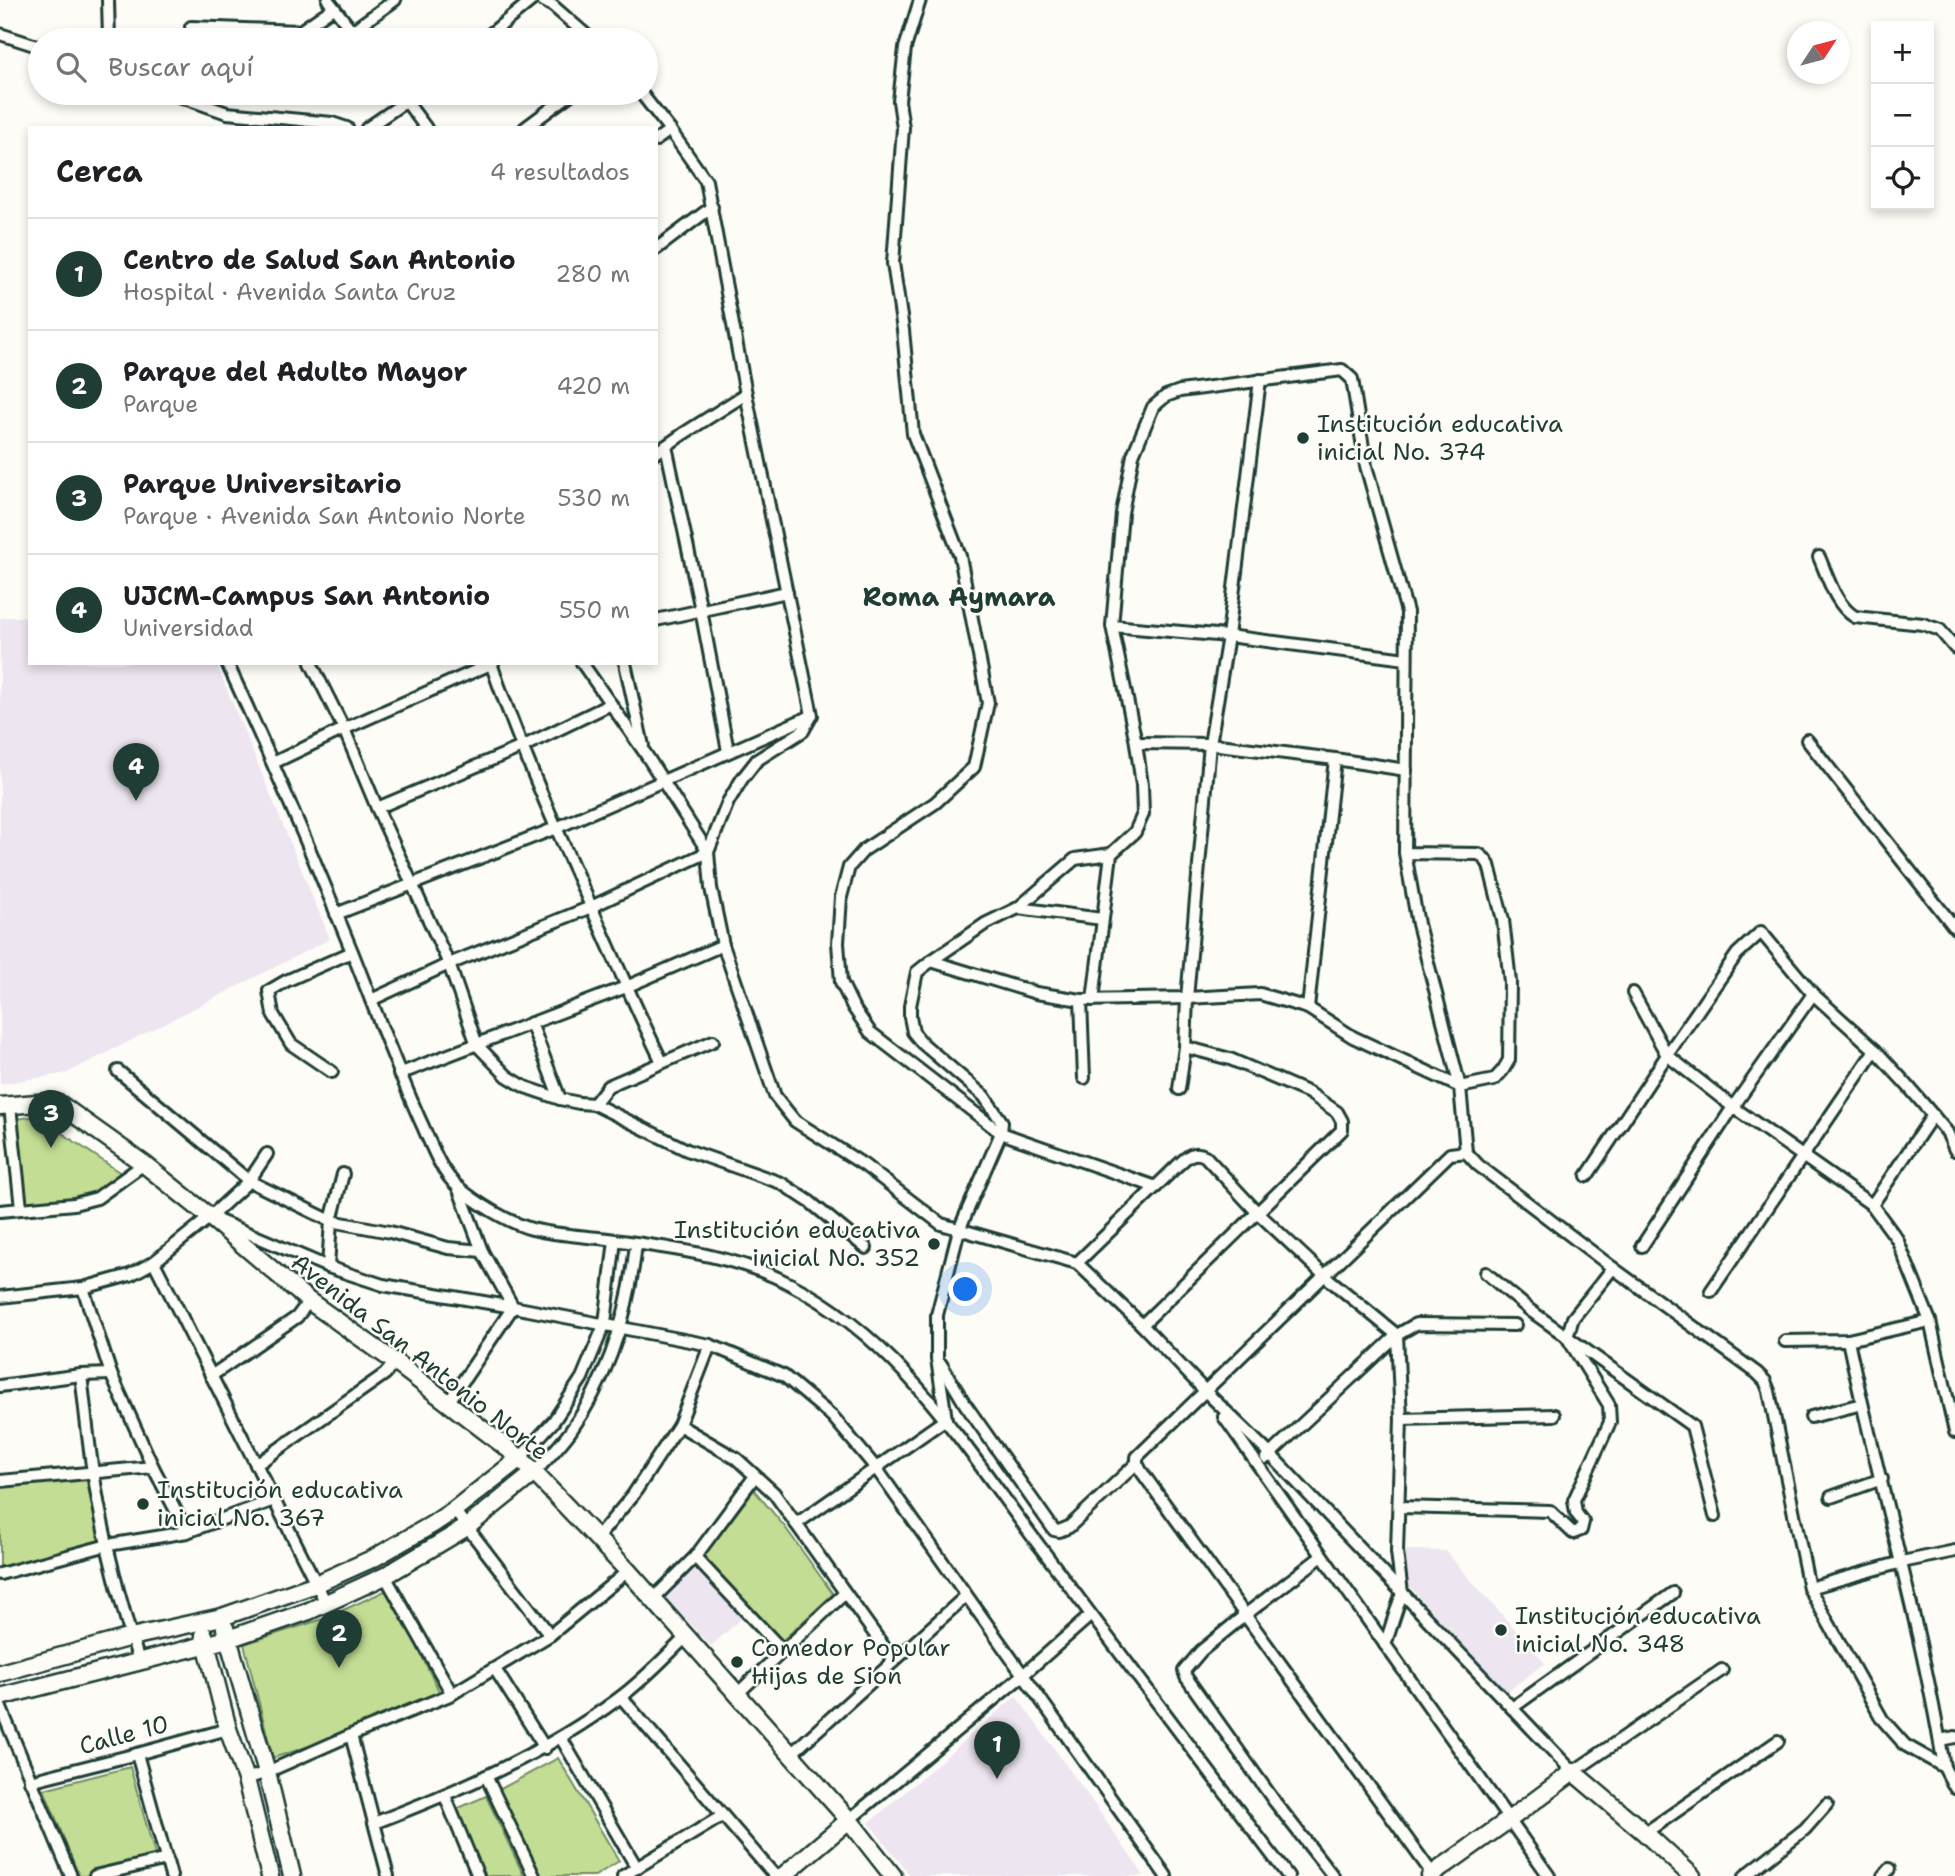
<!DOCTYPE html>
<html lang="es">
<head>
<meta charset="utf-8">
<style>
	body { margin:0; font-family:"Shantell Sans",sans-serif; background:#f6f6f6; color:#202124 }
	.controls { position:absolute; right:21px; top:21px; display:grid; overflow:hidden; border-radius:0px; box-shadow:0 4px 10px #0003 }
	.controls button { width:63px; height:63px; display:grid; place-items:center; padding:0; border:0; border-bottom:2px solid #e0e0e0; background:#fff; color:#202124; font:35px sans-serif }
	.compass { position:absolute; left:1787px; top:21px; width:63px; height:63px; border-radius:50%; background:#fff; box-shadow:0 4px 10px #0003; rotate:54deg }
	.you { position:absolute; left:966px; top:1290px; width:24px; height:24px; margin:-18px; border:5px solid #fff; border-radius:50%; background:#1a73e8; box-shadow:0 0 0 10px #1a73e833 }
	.badge { display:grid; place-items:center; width:46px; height:46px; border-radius:50%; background:#1f3d34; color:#fff; font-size:23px; font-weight:700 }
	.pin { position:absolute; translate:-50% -58px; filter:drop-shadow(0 2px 4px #0008) }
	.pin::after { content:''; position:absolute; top:37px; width:24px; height:21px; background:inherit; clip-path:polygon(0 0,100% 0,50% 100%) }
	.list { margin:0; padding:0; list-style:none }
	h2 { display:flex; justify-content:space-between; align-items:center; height:91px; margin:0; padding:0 28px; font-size:30px }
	h2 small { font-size:23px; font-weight:400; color:#757577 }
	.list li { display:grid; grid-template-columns:46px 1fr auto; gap:21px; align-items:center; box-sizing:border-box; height:112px; padding:0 28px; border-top:2px solid #e0e0e0 }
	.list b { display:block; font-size:26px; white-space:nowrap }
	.list p { margin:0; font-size:23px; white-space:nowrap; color:#757577 }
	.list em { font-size:23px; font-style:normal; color:#757577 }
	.icon { flex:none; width:38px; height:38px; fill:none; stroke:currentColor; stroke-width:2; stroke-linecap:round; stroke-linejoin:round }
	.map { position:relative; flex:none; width:1955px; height:1876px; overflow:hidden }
	.search { position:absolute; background:#fff; box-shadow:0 4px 10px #0003; left:28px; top:28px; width:630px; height:77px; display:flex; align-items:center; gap:18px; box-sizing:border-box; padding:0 24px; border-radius:38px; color:#757577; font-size:26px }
	.panel { position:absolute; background:#fff; box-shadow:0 4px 10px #0003; left:28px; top:126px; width:630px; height:539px; border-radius:0px }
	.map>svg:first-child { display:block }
	.built { fill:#ede5f0 }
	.green { fill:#c3dd94; stroke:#718d64; stroke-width:2 }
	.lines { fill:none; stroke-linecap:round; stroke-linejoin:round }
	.street-casing { stroke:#1f3d34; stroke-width:16 }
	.secondary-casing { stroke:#1f3d34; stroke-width:21 }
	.street { stroke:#fdfcf7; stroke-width:10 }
	.secondary { stroke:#fdfcf7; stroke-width:16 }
	.poi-dot { fill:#1f3d34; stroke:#fdfcf7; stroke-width:2.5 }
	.labels { text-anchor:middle; stroke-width:5; stroke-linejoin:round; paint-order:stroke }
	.poi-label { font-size:24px; fill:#1f3d34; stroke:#fdfcf7; text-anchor:start }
	.street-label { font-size:24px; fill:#1f3d34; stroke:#fdfcf7 }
	.neighbourhood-label { font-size:26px; font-weight:bold; fill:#1f3d34; stroke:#fdfcf7 }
</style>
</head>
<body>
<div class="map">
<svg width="1955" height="1876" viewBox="0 0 1955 1876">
	<rect width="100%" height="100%" fill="#fdfcf7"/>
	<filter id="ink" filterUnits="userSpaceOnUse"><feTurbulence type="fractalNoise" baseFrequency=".0143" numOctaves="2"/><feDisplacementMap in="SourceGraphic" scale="14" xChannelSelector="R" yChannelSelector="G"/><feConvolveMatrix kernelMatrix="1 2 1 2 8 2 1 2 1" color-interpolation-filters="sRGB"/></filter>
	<g filter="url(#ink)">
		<g class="built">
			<path d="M30,616V663H216L330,939L67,1073L0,1084V618Z"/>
			<path d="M1406,1550L1445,1551L1545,1663L1505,1693L1401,1577Z"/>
			<path d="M695,1565L743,1617L711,1646L663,1595Z"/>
			<path d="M1016,1696L1089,1797L1144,1876H911L869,1823Z"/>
		</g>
		<g class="green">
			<path d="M37,1116L125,1176L97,1195L81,1200L23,1204L16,1119Z"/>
			<path d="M86,1478L101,1544L0,1575V1485Z"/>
			<path d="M754,1490L785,1527L833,1594L782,1641L704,1556Z"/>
			<path d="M389,1589L440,1693L352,1732L273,1758L244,1644L326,1618Z"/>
			<path d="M558,1758L619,1861L595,1876H535L495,1792Z"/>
			<path d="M130,1767L156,1858L85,1876H79L44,1789Z"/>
			<path d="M486,1796L524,1876H484L454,1810Z"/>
		</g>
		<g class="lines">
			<defs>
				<g id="street">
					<path d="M108,0L109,40"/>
					<path d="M328,0L359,40"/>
					<path d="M542,0L553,6L592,40"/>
					<path d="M920,0L905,48L899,101L903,128L893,263L903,330L913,434L960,556L988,703L974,767L935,803L864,850L849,867L841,897L838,943L841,982L853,1007L870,1032L1001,1133L1156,1187"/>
					<path d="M191,27L300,31L333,8"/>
					<path d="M352,31L395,0"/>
					<path d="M0,34L40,47"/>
					<path d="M483,40L532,0"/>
					<path d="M170,93L227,113L332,123L347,128"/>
					<path d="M400,93L426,128"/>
					<path d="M641,93L670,130L706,181L746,394L812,715L803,731L757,760L742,779L728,802L708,852L711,888L723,945L775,1096L795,1121L864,1165L941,1224L1077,1263L1142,1325L1206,1392L1270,1454L1573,1772L1722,1670"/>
					<path d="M367,128L418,93"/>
					<path d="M525,128L572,93"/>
					<path d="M656,140L670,130"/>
					<path d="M656,249L712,207"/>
					<path d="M1260,380L1228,636L1210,744L1335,759L1308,1008"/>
					<path d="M666,446L701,610L728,751"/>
					<path d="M656,453L683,434L746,394"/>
					<path d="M1819,557C1828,577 1835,605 1855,617L1923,624L1940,630L1955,648"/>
					<path d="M656,620L787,592"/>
					<path d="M1112,626L1228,636L1406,659"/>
					<path d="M227,663C272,759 313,856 353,954C375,1010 396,1066 420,1120C431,1143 439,1170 458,1187C475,1202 509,1223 532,1229C556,1235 583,1236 608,1239C669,1248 735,1255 790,1284C902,1341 967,1451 1041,1548C1123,1657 1205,1767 1288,1876"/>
					<path d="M311,663L344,729L377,808L449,964L477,1045L507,1076L525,1087L560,1099L579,1103L594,1104L608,1086L713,1041"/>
					<path d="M491,663C517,739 549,813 582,886C608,945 634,1004 662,1062"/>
					<path d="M582,663L645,753L708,852"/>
					<path d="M625,663L643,746"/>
					<path d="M1807,740L1955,928"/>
					<path d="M1136,743L1210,744L1187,998L1185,1047L1230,1059L1309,1093L1337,1112L1342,1121V1130L1142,1325"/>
					<path d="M1335,759L1406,770"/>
					<path d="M273,763L344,729L493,663"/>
					<path d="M377,808L522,747L611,704"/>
					<path d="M1405,853L1479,854L1485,859L1489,865L1503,920L1510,982L1509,1060L1503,1070L1494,1080L1460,1087L1353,1037L1308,1008L1260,994L1187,998L1081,1000L1036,993L931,961L985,924L1018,908L1075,859L1111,854L1135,832L1143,814L1142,785L1136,743L1112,626L1122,513L1133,455L1153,407L1166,396L1180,391L1342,370L1352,379L1366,466L1407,612L1405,853L1418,924L1460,1087L1466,1152L1478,1165L1613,1268L1757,1373L1765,1381L1769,1391L1809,1588L1882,1719L1905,1745L1944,1767"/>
					<path d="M1018,908L1102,919"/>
					<path d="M336,914L556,828L811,716"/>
					<path d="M1633,993L1667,1055L1733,1107L1872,1205L1897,1239L1930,1321L1955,1432"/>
					<path d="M371,1000L449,964L591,907L708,852"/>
					<path d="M1081,1000L1084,1078"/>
					<path d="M1093,1000L1111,854"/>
					<path d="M531,1023L560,1099"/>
					<path d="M118,1071L249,1181L331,1221L390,1232L448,1248L482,1251"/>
					<path d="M332,1072L291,1044L273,1014L269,991L286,981L352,952"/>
					<path d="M399,1074L626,987L723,945"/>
					<path d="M1179,1089L1185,1047"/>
					<path d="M594,1104L687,1150L781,1183L810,1202L866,1248"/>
					<path d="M10,1106L21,1208"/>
					<path d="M1587,1176L1667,1055L1737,954L1761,932L1813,994L1875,1050L1908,1086L1947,1132L1955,1150"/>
					<path d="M1872,1205L1933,1115"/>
					<path d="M0,1211L74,1204L97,1198L144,1164"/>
					<path d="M222,1222L328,1267L383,1285L513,1307L482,1251L458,1187"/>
					<path d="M1642,1246L1733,1107L1813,994"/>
					<path d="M154,1262L326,1603"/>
					<path d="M1077,1263L1176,1167C1185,1159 1192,1149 1205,1156L1257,1212L1325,1276L1397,1335L1401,1419L1397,1552L1402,1593L1385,1645"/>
					<path d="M328,1267L331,1221L343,1174"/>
					<path d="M1486,1273L1531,1311L1692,1426L1715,1516"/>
					<path d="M83,1288L111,1374L153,1467L187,1532"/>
					<path d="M1711,1291L1875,1050"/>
					<path d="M0,1297L83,1288L130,1275L154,1262L210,1217L249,1181L267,1154"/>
					<path d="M1848,1340C1878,1483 1921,1623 1944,1767L1955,1788"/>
					<path d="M1785,1341L1848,1340L1930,1321"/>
					<path d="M941,1364L965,1404L1054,1530L1059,1531L1069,1527L1137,1463"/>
					<path d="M81,1375C85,1407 88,1440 93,1472C103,1535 119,1600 139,1661"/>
					<path d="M211,1376L297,1317L309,1301"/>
					<path d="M0,1386L81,1375L111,1374"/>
					<path d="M448,1403L513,1307L710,1345L784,1376L833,1417L876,1468L1166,1876"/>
					<path d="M1224,1417L1549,1876"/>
					<path d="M1811,1417L1862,1404"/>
					<path d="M1401,1419L1554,1415"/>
					<path d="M679,1425L737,1459L774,1493L894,1661"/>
					<path d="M520,1458L553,1422L582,1378L605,1323L615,1240"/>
					<path d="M1266,1458L1397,1335L1416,1324L1515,1325"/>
					<path d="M256,1465L385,1374L395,1362"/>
					<path d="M534,1473C546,1460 559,1447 570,1432C610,1376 629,1311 636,1244"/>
					<path d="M0,1481L153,1467"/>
					<path d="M1831,1497L1882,1479"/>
					<path d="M1399,1507L1550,1511L1573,1533L1581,1530L1583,1522L1576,1513L1574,1500L1610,1422L1609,1405L1567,1337L1573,1318L1613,1268"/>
					<path d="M454,1510L550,1635"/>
					<path d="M796,1524L946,1419L937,1359V1315L959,1230L1001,1133L1002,1122L984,1096L922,1043L913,1032L910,1017V1006L917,972L931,961"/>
					<path d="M597,1538L633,1495L679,1425L710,1345"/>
					<path d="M1322,1556L1245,1615L1201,1651L1184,1671L1186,1677L1275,1802L1333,1876"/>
					<path d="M695,1557L783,1651"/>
					<path d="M0,1574L108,1545L187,1532L274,1500"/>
					<path d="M385,1576L452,1694"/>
					<path d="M1809,1588L1902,1562L1955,1551"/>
					<path d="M652,1600L695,1557L755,1476"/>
					<path d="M495,1669L545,1748"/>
					<path d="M737,1694L845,1593"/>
					<path d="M621,1697L775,1876"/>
					<path d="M0,1706L71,1876"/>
					<path d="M1512,1708L1673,1593"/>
					<path d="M351,1735L388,1876"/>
					<path d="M561,1738L637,1868"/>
					<path d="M1940,1740L1955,1737"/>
					<path d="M137,1754L171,1876"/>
					<path d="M790,1755L966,1596"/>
					<path d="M486,1776L534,1876"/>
					<path d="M246,1779L267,1772L351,1735L452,1694L550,1635L628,1571"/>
					<path d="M30,1781L137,1754L228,1729"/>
					<path d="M445,1796L478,1876"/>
					<path d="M849,1820L1023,1675L1091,1615"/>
					<path d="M374,1823C460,1790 544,1754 618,1699C643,1681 664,1658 686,1637"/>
					<path d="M1645,1833L1778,1741"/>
					<path d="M95,1876L167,1859"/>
					<path d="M623,1876L722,1816"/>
					<path d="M1434,1876L1141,1471L1137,1463V1457L1450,1154L1466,1152"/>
					<path d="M1745,1876L1805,1829L1827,1804"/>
					<path d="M1883,1876L1889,1869"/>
				</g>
				<g id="secondary">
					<path d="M0,1106L50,1102L61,1105L144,1164L210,1217L309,1301L395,1362L520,1458L628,1571L849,1820L893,1876"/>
					<path d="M225,1628L267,1772L292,1876"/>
					<path d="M204,1635L228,1729L246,1779L270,1876"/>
					<path d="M0,1673L131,1637L222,1617L316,1584L374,1558L433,1524L454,1510L520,1458"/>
					<path d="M0,1697L228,1639L309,1611L385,1576L467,1527L534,1473"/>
					<path d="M783,1876L849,1820"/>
					<path d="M1430,1876L1510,1819L1573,1772L1645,1833L1692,1876"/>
				</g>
			</defs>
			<use href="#street" class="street-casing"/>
			<use href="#secondary" class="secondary-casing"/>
			<use href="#street" class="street"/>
			<use href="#secondary" class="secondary"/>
		</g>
	</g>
	<g class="poi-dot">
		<circle cx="1303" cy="438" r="7"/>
		<circle cx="934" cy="1244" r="7"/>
		<circle cx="143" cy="1504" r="7"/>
		<circle cx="1501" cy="1630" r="7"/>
		<circle cx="737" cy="1662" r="7"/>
	</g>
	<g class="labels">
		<g class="poi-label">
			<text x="1317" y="432">Institución educativa<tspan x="1317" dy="28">inicial No. 374</tspan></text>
			<text x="920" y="1238" text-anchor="end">Institución educativa<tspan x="920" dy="28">inicial No. 352</tspan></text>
			<text x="157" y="1498">Institución educativa<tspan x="157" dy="28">inicial No. 367</tspan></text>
			<text x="1515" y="1624">Institución educativa<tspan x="1515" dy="28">inicial No. 348</tspan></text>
			<text x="751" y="1656">Comedor Popular<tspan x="751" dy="28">Hijas de Sion</tspan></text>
		</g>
		<g class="street-label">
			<text transform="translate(420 1357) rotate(38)" y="8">Avenida San Antonio Norte</text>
			<text transform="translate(124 1735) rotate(-15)" y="8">Calle 10</text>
		</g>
		<g class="neighbourhood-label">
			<text x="959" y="606">Roma Aymara</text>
		</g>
	</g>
</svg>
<div class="controls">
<button>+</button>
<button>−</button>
<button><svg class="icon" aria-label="locate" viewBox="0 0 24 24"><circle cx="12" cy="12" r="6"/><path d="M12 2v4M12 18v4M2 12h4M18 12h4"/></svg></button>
</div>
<svg class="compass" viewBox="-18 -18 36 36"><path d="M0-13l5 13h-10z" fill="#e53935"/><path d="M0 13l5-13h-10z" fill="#757577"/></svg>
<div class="you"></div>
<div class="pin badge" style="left:997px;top:1779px">1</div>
<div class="pin badge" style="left:339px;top:1668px">2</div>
<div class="pin badge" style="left:51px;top:1148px">3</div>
<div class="pin badge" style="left:136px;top:801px">4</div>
<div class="search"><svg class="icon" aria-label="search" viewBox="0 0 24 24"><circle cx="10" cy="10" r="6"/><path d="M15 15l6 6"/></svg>Buscar aquí</div>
<section class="panel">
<h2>Cerca<small>4 resultados</small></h2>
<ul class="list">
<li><span class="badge">1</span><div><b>Centro de Salud San Antonio</b><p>Hospital · Avenida Santa Cruz</p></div><em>280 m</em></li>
<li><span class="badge">2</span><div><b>Parque del Adulto Mayor</b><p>Parque</p></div><em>420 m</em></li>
<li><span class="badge">3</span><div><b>Parque Universitario</b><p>Parque · Avenida San Antonio Norte</p></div><em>530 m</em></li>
<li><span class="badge">4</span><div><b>UJCM-Campus San Antonio</b><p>Universidad</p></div><em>550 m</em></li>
</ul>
</section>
</div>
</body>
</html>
